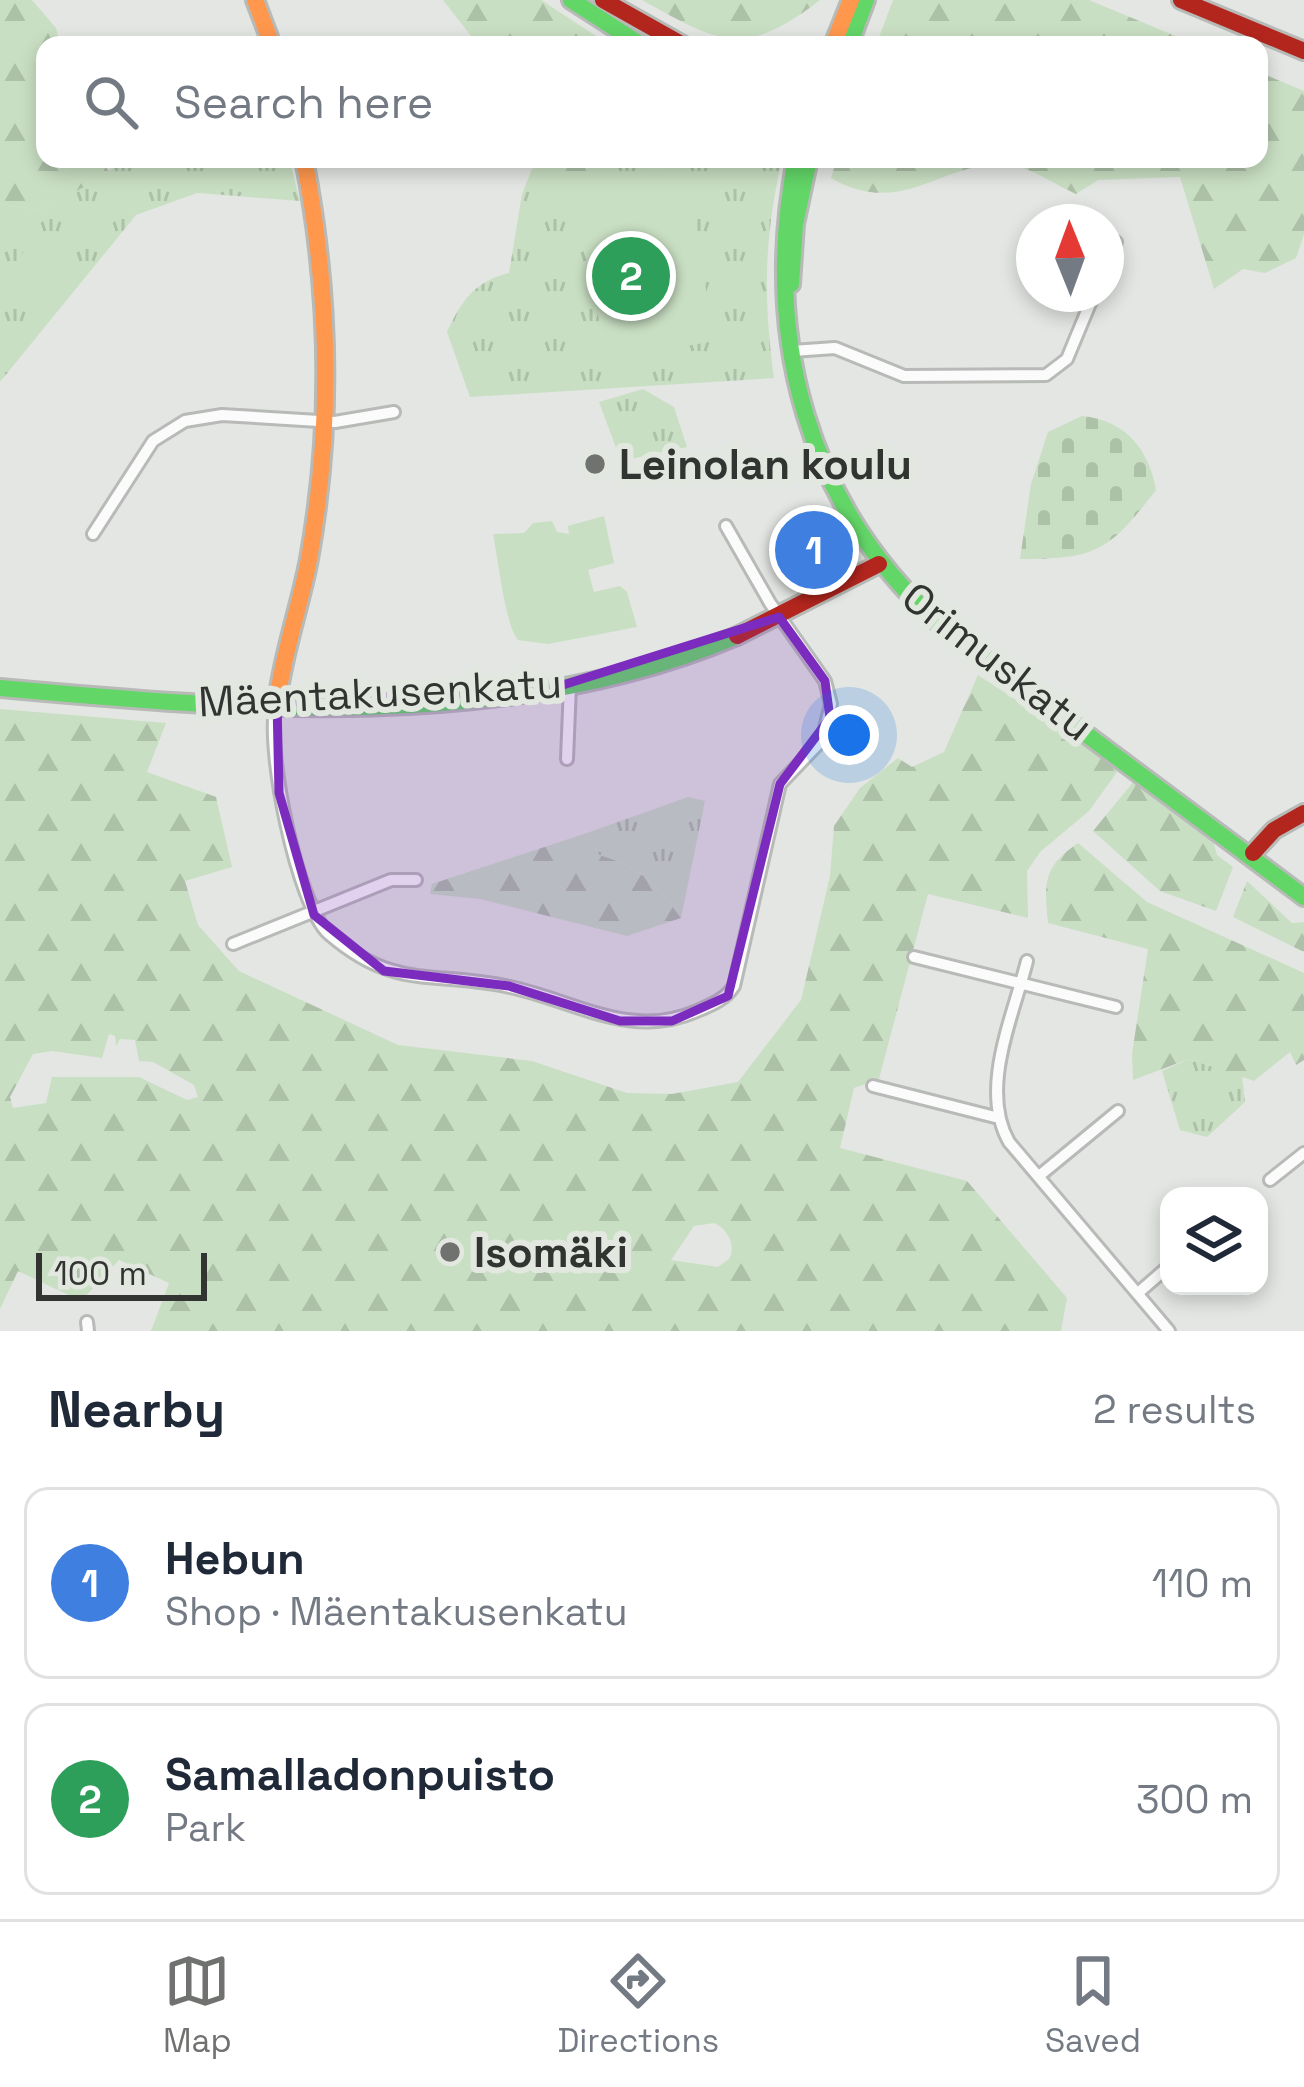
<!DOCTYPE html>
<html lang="en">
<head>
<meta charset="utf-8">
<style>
	body { margin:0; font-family:"Space Grotesk",sans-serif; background:#f2f2f3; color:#1f2937 }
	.controls { position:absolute; right:36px; bottom:36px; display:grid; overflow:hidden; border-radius:24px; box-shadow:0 6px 18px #0003 }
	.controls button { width:108px; height:108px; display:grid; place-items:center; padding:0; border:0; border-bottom:3px solid #e0e1e3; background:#fff; color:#1f2937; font:60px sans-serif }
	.compass { position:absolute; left:1016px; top:204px; width:108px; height:108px; border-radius:50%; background:#fff; box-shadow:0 6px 18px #0003; rotate:359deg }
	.scale { position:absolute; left:36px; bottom:30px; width:171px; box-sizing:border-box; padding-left:12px; border:6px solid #323431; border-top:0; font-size:33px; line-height:42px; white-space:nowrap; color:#323431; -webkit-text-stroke:9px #e2e8e0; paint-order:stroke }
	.you { position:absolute; left:849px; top:735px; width:42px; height:42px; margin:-30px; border:9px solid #fff; border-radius:50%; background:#1a73e8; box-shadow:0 0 0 18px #1a73e833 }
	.badge { display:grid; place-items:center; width:78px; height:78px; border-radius:50%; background:#70726f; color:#fff; font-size:39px; font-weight:700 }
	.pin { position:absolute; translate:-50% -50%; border:6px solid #fff; box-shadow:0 3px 12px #0006 }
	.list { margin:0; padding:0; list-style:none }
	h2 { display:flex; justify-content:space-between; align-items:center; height:156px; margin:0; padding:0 48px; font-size:51px }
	h2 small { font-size:39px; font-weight:400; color:#747a83 }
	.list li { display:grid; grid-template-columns:78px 1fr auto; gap:36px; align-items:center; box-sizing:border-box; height:192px; margin:0 24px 24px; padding:0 24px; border:3px solid #e0e1e3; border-radius:24px }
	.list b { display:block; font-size:45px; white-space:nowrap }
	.list p { margin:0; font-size:39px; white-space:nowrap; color:#747a83 }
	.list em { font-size:39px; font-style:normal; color:#747a83 }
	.icon { flex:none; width:66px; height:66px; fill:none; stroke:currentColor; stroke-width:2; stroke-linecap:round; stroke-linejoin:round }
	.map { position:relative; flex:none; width:1304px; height:1331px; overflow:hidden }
	.search { position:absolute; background:#fff; box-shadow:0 6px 18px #0003; left:36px; right:36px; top:36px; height:132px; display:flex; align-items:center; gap:30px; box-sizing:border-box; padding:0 42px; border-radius:24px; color:#747a83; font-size:45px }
	.sheet { height:588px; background:#fff }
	nav { display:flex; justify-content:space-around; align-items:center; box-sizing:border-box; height:168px; border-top:3px solid #e0e1e3; background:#fff; font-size:33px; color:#747a83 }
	nav a { display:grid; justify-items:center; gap:6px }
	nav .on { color:#70726f }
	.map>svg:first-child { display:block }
	.grass { fill:url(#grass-tufts) }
	.forest { fill:url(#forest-firs); fill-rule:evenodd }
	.cemetery { fill:url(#cemetery-stones) }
	.pitch { fill:#c9dfc3 }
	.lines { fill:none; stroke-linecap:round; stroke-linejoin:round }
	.street-casing { stroke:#b8bab7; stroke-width:16 }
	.fast-casing { stroke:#b8bab7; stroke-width:22 }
	.slow-casing { stroke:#b8bab7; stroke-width:22 }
	.jam-casing { stroke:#b8bab7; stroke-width:22 }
	.street { stroke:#fbfbfb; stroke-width:10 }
	.fast { stroke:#63d668; stroke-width:16 }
	.slow { stroke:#ff974d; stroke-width:16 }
	.jam { stroke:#b3261e; stroke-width:16 }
	.marked { fill:#7b2cbf; fill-opacity:0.2; stroke:#7b2cbf; stroke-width:9; stroke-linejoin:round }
	.poi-dot { fill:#70726f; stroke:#e2e8e0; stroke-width:4.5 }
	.labels { text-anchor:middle; stroke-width:12; stroke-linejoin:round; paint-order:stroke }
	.poi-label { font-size:42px; font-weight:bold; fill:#323431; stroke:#e2e8e0; text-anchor:start }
	.street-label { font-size:42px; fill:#323431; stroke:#e2e8e0 }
</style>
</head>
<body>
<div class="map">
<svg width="1304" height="1331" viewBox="0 0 1304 1331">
	<defs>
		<pattern id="grass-tufts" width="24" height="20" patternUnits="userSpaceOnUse" patternTransform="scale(3)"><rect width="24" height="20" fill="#c9dfc3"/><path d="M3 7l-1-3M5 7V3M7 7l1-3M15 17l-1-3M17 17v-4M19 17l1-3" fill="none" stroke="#adc0a8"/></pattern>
		<pattern id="forest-firs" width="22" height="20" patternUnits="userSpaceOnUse" patternTransform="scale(3)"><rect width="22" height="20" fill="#c9dfc3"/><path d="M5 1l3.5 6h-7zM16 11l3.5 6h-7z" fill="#adc0a8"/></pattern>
		<pattern id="cemetery-stones" width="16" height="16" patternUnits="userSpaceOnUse" patternTransform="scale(3)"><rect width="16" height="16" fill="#c9dfc3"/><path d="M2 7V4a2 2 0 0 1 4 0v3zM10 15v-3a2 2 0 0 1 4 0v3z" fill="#adc0a8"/></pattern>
	</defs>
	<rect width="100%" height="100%" fill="#e3e6e2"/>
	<g class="grass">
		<path d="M129,159H289L300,201L197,193L136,215L0,382V204L41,210Z"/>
		<path d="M536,159H708L737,168L755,159H782C764,239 763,297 774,378L470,397L447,332C462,300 474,282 509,273L522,194Z"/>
		<path d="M643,389L674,407L687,447L621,461L599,402Z"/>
		<path d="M688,797L705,801L681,918C657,885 639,866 599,855L587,833Z"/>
		<path d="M1189,1059L1242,1076L1245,1102L1207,1137L1180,1130L1162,1071Z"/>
	</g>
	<g class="forest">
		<path d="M0,0H32L56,28L60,45H45V159H100L110,173L41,210L0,204Z"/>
		<path d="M443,0H541L610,45H478Z"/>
		<path d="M642,0H820C743,60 718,42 642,0Z"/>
		<path d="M893,0H1089L1197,45H876Z"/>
		<path d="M1259,72L1304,91V234L1296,258L1265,273L1243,269L1214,289L1180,177L1098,180L1076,194C1055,185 1028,165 1005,164C939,162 902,219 831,178L837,159H1259Z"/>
		<path d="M536,159H739L735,165C672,169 617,157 556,179L535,164Z"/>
		<path d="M978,675L1115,764L1117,772L1089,811L1040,852L1027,871L1028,918L928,894L879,1079L854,1088L840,1148L967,1181L1067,1298L1061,1331H151L169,1283L119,1260L81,1301L18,1271L0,1309V709L166,723L147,772L216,797L232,867L185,881L198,925L239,971L398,1045L532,1061L627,1093L672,1094L738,1082L801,1000L830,876L834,826L860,788L898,758L912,767L944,752ZM109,1034L115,1036L116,1046L120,1039L135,1040L139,1061L153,1062L194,1085L198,1097L187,1100L139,1077H52L46,1103L13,1108L10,1097L33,1054L52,1051L102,1058ZM714,1223C727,1228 737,1246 729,1259L718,1267L671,1260L694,1226Z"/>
		<path d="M1134,781L1213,841L1217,855L1233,867L1216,911L1160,891L1093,831Z"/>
		<path d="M587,833L599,855C639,866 657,885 681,918L627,936L480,899L430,894L432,884Z"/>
		<path d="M1078,843L1147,902L1304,973V1060L1296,1065L1290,1052L1254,1081L1189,1059L1133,1080L1132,1054L1148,949L1048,923C1044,882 1043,867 1078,843Z"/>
		<path d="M1247,881L1292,923L1304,922V952L1233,917Z"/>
	</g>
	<path class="cemetery" d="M1082,416C1125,420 1149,449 1156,490C1109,551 1097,559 1020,559L1031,484L1048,432Z"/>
	<g class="pitch">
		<path d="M685,169L715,341L606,360L576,188Z"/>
		<path d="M33,238L80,271L44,319L0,286Z"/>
		<path d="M604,516L614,563L588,570L594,592L620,586L627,592L637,627L548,644L518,640C505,625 498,557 493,534L524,533L533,523L552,521L557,532L569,534L568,526Z"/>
	</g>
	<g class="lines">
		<defs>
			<g id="street">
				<path d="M1106,265L1116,242"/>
				<path d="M792,351L835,348L904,376L1046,375L1067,359L1094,294"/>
				<path d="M93,534L153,441L185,421L222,415L335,422L394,412"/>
				<path d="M276,705C265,746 297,906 329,934C396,992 435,970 510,987C575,1001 631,1040 697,1011C711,1005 726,999 734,986L780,784L822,740L831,704L825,681L770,603L726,526"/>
				<path d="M567,759L570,685"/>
				<path d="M233,944L391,880H416"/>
				<path d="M914,957L1116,1007"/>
				<path d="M1027,961C1013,1017 979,1089 1009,1142L1169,1331"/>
				<path d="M873,1086L995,1117"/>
				<path d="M1039,1176L1118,1111"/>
				<path d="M1270,1180L1304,1153"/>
				<path d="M1138,1293L1169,1266"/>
				<path d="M87,1322L88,1331"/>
			</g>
			<g id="fast">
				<path d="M571,0L641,45"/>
				<path d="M849,45L866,0"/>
				<path d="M796,159C762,336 806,507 944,628L1304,897"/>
				<path d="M791,284L795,224L809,159"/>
				<path d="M0,688C240,710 509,733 737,636"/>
			</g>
			<g id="slow">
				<path d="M255,0L272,45"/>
				<path d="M833,45L851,0"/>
				<path d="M277,702C283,653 300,607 309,559C333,425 330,292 304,159"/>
			</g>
			<g id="jam">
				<path d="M603,0L683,45"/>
				<path d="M1181,0L1304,51"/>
				<path d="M737,636L879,564"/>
				<path d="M1253,853L1274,830L1304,813"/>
			</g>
		</defs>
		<use href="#street" class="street-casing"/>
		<use href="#fast" class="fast-casing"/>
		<use href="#slow" class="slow-casing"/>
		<use href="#jam" class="jam-casing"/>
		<use href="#street" class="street"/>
		<use href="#fast" class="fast"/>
		<use href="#slow" class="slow"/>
		<use href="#jam" class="jam"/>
	</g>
	<path class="marked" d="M779,617L825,681L830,718L780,784L728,996L672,1021H620L509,986L384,971L314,915L279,793L277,702L550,689Z"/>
	<g class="poi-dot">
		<circle cx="595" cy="464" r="12"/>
		<circle cx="450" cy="1252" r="12"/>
	</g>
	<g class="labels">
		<g class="poi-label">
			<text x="619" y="479">Leinolan koulu</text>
			<text x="474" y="1267">Isomäki</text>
		</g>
		<g class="street-label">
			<text transform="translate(998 661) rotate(38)" y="15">Orimuskatu</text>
			<text transform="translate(380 692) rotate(-3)" y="15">Mäentakusenkatu</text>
		</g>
	</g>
</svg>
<div class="controls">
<button><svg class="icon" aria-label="layers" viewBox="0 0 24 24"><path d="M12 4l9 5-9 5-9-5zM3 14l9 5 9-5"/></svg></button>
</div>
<svg class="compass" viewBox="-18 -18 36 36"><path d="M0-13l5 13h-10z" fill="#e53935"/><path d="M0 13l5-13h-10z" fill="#747a83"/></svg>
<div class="scale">100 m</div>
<div class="you"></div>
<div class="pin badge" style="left:814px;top:550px;background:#3f7fe0">1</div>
<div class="pin badge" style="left:631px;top:276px;background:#2e9e5b">2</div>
<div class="search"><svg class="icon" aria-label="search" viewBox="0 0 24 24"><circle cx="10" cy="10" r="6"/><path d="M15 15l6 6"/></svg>Search here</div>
</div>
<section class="sheet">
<h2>Nearby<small>2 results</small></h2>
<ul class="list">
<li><span class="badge" style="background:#3f7fe0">1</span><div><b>Hebun</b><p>Shop · Mäentakusenkatu</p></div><em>110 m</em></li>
<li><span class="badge" style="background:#2e9e5b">2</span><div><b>Samalladonpuisto</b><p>Park</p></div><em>300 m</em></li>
</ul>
</section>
<nav>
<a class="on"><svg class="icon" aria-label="map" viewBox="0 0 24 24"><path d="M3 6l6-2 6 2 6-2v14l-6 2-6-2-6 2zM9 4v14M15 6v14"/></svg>Map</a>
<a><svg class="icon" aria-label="directions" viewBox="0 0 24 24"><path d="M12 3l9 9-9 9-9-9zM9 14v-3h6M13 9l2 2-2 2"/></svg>Directions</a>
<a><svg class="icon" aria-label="saved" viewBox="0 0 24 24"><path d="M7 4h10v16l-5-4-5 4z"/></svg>Saved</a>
</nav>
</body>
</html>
